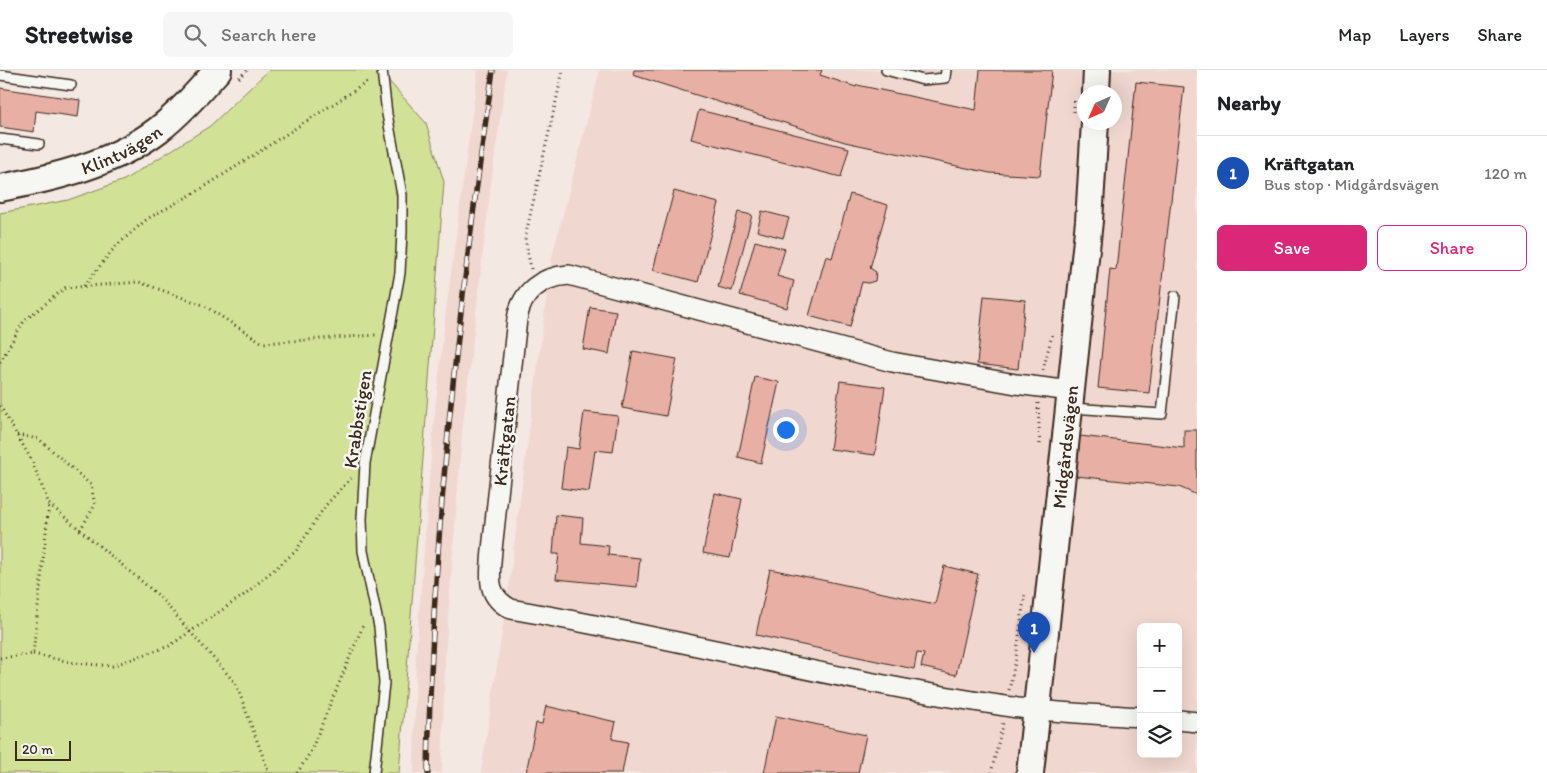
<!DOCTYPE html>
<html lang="en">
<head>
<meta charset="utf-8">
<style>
	body { margin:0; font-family:Itim,sans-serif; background:#f6f6f6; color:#202124 }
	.controls { position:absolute; right:15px; bottom:15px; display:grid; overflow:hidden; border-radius:8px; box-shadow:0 5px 20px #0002 }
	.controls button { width:45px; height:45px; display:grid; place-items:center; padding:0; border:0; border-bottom:1px solid #e0e0e0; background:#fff; color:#202124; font:25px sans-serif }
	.compass { position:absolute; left:1077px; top:15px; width:45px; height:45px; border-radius:50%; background:#fff; box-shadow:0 5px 20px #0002; rotate:225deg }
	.scale { position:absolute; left:15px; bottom:12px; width:56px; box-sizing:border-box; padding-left:5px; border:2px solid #3b2a1e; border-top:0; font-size:14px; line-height:18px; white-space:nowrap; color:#3b2a1e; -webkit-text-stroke:4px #f6f6f2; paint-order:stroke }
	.you { position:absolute; left:785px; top:359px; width:18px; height:18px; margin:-12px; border:4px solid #fff; border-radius:50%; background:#1a73e8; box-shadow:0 0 0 8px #1a73e833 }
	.badge { display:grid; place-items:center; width:32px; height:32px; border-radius:50%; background:#db2777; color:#fff; font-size:16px; font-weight:700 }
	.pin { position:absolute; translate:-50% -41px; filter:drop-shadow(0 1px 2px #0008) }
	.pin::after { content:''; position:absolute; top:26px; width:18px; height:15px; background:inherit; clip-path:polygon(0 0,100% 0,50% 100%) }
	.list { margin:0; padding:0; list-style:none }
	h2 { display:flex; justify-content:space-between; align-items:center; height:65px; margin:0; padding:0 20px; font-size:21px }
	h2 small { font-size:16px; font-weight:400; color:#757577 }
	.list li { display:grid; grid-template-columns:32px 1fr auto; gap:15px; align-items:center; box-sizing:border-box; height:75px; padding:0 20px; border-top:1px solid #e0e0e0 }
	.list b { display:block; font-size:19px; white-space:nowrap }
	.list p { margin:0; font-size:16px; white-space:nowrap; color:#757577 }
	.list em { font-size:16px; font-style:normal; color:#757577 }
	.actions { display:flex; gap:10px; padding:15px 20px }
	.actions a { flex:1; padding:11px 0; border:1px solid #db2777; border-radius:8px; text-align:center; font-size:18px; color:#db2777 }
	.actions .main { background:#db2777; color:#fff }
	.icon { flex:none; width:28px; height:28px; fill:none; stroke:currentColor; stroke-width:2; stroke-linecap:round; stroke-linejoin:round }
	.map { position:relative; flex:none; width:1197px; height:703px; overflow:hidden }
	header { display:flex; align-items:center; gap:30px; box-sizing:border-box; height:70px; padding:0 25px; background:#fff; border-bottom:1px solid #e0e0e0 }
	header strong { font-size:24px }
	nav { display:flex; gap:28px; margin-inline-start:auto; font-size:18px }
	.search { width:350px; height:45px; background:#f6f6f6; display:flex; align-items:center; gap:12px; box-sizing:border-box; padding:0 18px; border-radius:8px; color:#757577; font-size:19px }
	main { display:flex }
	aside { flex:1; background:#fff }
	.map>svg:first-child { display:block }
	.built { fill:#f0d7cf; fill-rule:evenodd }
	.green { fill:#d1e195; stroke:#86865a }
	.building { fill:#e8afa4; stroke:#3b2a1e }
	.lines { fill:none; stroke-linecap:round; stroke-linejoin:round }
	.lane-casing { stroke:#3b2a1e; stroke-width:12 }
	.street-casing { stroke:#3b2a1e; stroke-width:22 }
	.secondary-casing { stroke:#3b2a1e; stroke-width:30 }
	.path { stroke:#3b2a1e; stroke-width:3; stroke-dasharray:1 4; stroke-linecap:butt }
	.lane { stroke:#f6f6f2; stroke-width:9 }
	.street { stroke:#f6f6f2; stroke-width:19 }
	.secondary { stroke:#f6f6f2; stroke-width:26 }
	.rail-casing { stroke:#3b2a1e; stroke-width:5.5 }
	.rail { stroke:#f6f6f2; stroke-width:4; stroke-dasharray:11; stroke-linecap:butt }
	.labels { text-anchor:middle; stroke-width:5; stroke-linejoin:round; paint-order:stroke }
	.street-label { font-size:19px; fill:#3b2a1e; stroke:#f6f6f2 }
</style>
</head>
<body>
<header>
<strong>Streetwise</strong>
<div class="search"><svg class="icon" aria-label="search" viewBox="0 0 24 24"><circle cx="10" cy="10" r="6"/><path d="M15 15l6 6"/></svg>Search here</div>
<nav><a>Map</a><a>Layers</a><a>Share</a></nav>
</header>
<main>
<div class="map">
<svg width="1197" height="703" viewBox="0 0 1197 703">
	<rect width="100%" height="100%" fill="#f3e8e2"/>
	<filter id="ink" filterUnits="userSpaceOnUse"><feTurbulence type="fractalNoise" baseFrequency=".02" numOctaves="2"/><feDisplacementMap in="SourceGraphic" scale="10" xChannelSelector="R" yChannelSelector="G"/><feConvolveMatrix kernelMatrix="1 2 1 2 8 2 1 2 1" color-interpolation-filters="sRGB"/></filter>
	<g filter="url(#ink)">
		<g class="built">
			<path d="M478,0H507L491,112L462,363L445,586L442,703H414L416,585L433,361L445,249Z"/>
			<path d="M600,0H1197V703H481L508,523L552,187ZM1084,22H1114V52H1084ZM1141,557H1178V684H1141Z"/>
		</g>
		<path class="green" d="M269,0H379L426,53L444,112L399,703H0V143L68,130L124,110L210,56Z"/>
		<g class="building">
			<path d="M634,0H822L820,5L856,17L857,15L976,40L980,0H1052L1040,106L990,103L845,72L633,5Z"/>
			<path d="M1136,12L1184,17L1149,323L1098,318L1110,199L1116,200Z"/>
			<path d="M0,18L80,30L78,47L36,41L34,62L0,57Z"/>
			<path d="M699,40L849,78L841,107L691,69Z"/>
			<path d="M674,121L719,133L698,212L653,200Z"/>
			<path d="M850,124L888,135L870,198L876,202L875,211L868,213L862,212L850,257L809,246L826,186L832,188Z"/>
			<path d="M762,141L789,148L783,168L757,161Z"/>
			<path d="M738,142L752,145L732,221L718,217Z"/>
			<path d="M755,171L785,179L777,206L794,211L787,238L740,225Z"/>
			<path d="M984,226L1025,230L1018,299L977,294Z"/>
			<path d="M590,237L616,241L609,284L583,279Z"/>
			<path d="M633,281L677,289L666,346L622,338Z"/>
			<path d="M755,307L779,312L761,393L738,387Z"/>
			<path d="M840,311L885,317L875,385L830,379Z"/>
			<path d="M584,342L618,346L613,382L595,380L589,422L561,418L566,377L579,379Z"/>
			<path d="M1184,360H1197V425L1179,417L1076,406L1080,366L1184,378Z"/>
			<path d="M715,423L742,429L730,488L703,483Z"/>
			<path d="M556,445L583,448L581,473L609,476L608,485L640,488L637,517L556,509L559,484H553Z"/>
			<path d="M944,496L978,504L956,605L921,597L924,584L917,583L914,599L756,565L770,499L935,534Z"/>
			<path d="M546,636L616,652L612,669L628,672L622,703H526L536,653L542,654Z"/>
			<path d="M776,646L866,665L858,703H764Z"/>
		</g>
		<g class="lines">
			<defs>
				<g id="lane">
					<path d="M886,0L923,10L945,8L946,0"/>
					<path d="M0,5L71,15"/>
					<path d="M0,69L39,74"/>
					<path d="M1071,338L1162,344L1175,226"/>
					<path d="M374,703L384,613L379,557L363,481L362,449L365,393L400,203L402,162V125L387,44L382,0"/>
				</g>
				<g id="street">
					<path d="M1071,321L1016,314L892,292L569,205C541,207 522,221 517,249L492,480C490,506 485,526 511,539C676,568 839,611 1005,636C1050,643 1096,644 1141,647"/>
					<path d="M1178,650L1197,652"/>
				</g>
				<g id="secondary">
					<path d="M1096,22L1097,0"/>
					<path id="s1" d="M0,118C54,108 113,94 158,60C180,43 199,21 218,0"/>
					<path id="s2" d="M1030,703L1089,151L1095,52"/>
				</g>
			</defs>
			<use href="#lane" class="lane-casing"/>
			<use href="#street" class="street-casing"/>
			<use href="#secondary" class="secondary-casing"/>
			<g class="path">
				<path d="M239,8L247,0"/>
				<path d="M1074,42V29"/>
				<path d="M531,199L525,168L563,0"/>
				<path d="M84,216L115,177L147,149L198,121L369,11"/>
				<path d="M0,292L24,251L65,218L139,212L203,235L263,273L376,265"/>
				<path d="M1043,300L1052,265"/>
				<path d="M1038,333L1040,377"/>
				<path d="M0,336L31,389L49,434L158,525L236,614L269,703"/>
				<path d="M17,365L39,369L91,415L95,435L80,460"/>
				<path d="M33,584L75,593L112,596L169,576L244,525L296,481L325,436L351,408"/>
				<path d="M0,588L33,584L49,434"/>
				<path d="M1009,620L1016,588L1025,522"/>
				<path d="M297,703L310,683L364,553"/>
				<path d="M991,703L1003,653"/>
			</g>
			<use href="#lane" class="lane"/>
			<use href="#street" class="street"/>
			<use href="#secondary" class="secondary"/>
			<defs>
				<path id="rail" d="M428,703C432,467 459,233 493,0"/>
			</defs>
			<use href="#rail" class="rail-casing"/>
			<use href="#rail" class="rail"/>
		</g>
	</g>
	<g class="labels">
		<g class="street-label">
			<text dy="7" stroke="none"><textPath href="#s1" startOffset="128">Klintvägen</textPath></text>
			<text transform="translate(357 349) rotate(-81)" y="7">Krabbstigen</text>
			<text transform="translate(504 371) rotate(-84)" y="7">Kräftgatan</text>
			<text dy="7" stroke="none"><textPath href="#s2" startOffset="328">Midgårdsvägen</textPath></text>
		</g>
	</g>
</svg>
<div class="controls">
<button>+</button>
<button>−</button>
<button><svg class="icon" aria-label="layers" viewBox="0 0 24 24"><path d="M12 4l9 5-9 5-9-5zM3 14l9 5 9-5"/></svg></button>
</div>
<svg class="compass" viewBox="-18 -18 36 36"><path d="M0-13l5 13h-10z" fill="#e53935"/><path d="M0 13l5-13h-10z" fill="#757577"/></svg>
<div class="scale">20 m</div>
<div class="you"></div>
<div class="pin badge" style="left:1034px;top:583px;background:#1a4fb4">1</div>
</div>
<aside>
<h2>Nearby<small></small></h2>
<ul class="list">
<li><span class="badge" style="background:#1a4fb4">1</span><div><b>Kräftgatan</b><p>Bus stop · Midgårdsvägen</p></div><em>120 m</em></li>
</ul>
<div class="actions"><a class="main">Save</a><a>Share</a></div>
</aside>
</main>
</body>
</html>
